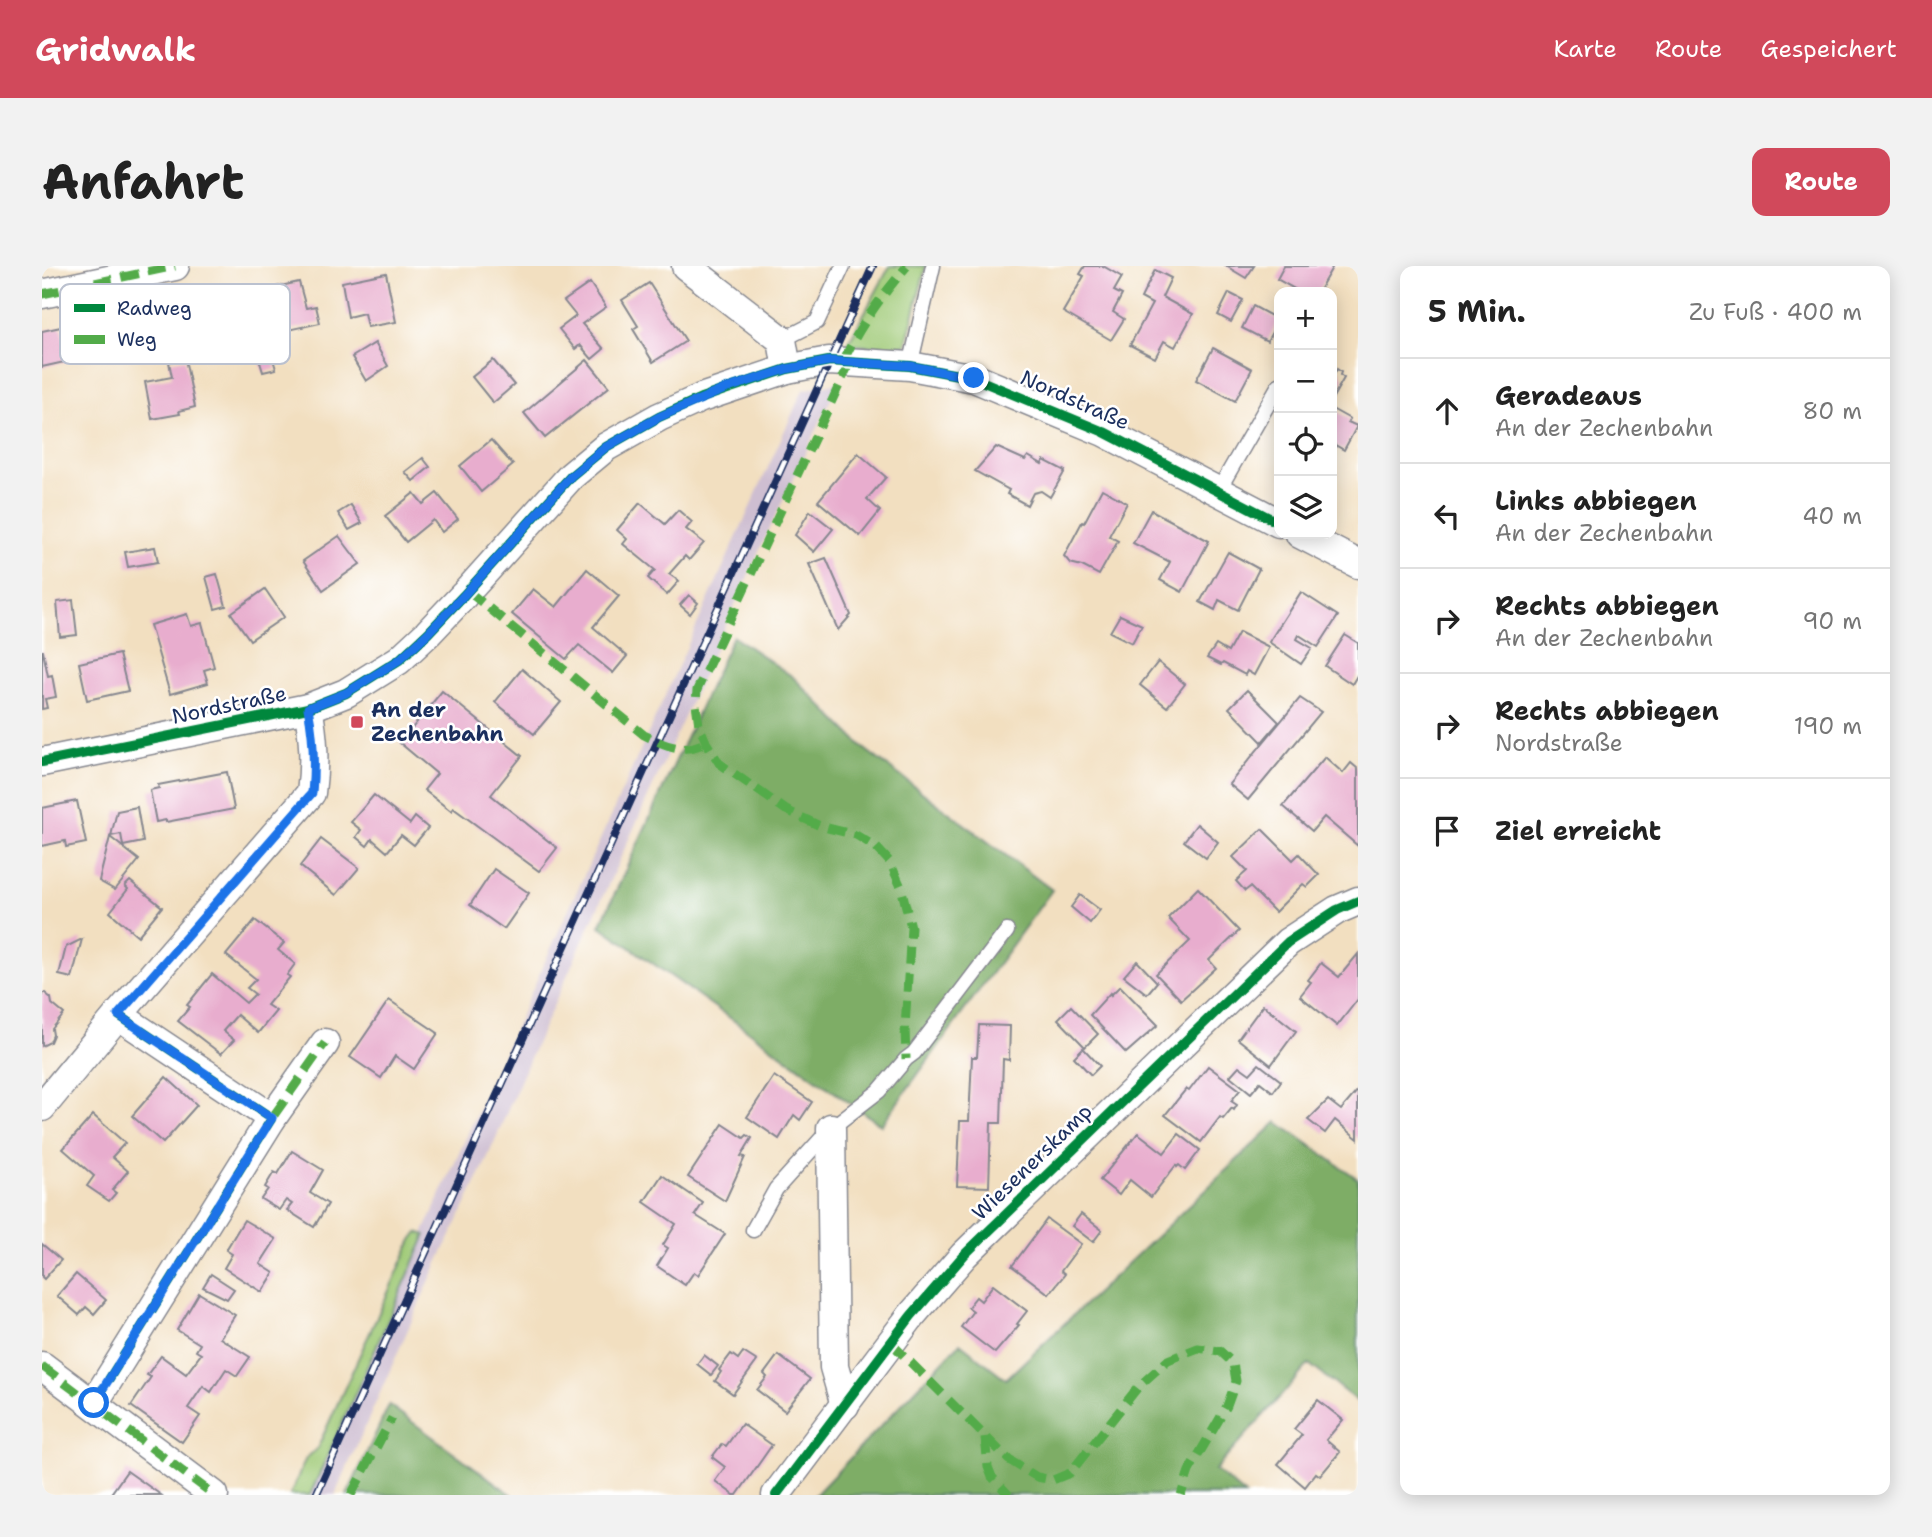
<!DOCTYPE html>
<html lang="de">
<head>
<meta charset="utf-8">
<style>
	body { margin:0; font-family:"Shantell Sans",sans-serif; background:#f2f2f2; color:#222 }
	.controls { position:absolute; right:21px; top:21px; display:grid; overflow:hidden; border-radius:14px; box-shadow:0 4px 18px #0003 }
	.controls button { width:63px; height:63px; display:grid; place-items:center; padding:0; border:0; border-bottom:2px solid #e0e0e0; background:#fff; color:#222; font:35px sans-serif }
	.stop { position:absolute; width:21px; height:21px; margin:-16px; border:5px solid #1a73e8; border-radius:50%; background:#fff }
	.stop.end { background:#1a73e8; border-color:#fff; box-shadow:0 2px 7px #0008 }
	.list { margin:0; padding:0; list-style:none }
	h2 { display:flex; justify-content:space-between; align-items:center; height:91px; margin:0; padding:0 28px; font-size:30px }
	h2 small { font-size:23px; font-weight:400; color:#767676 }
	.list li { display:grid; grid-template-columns:46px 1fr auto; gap:21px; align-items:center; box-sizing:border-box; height:105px; padding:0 28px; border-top:2px solid #e0e0e0 }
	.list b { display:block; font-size:26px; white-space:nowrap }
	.list p { margin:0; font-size:23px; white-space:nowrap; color:#767676 }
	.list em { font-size:23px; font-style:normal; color:#767676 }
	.icon { flex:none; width:38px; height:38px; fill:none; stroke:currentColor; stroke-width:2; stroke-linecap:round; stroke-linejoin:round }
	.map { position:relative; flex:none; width:1316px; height:1229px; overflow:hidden; border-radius:14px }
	header { display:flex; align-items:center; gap:42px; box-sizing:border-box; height:98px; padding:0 35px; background:#d1495b; color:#fff }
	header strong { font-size:33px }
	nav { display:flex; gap:38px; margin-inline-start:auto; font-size:24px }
	.intro { display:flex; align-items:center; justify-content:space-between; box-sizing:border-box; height:168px; padding:0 42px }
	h1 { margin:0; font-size:49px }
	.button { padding:18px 32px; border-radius:14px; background:#d1495b; color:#fff; font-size:24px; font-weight:700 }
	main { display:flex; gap:42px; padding:0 42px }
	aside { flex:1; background:#fff; border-radius:14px; box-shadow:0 4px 18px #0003 }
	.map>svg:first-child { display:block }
	.industrial { fill:#cebed1 }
	.green { fill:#9ec975; stroke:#5c7c6a; stroke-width:2 }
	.forest { fill:#7ead66; stroke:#4c6e62; stroke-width:2 }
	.building { fill:#e8adce }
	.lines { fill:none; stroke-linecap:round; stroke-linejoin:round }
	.lane-casing { stroke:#86878f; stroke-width:17 }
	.street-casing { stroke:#86878f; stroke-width:31 }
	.lane { stroke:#fff; stroke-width:14 }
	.street { stroke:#fff; stroke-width:28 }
	.rail-casing { stroke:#1b2f5e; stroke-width:8 }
	.rail { stroke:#fff; stroke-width:5; stroke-dasharray:16; stroke-linecap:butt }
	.quiet { stroke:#52ab49; stroke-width:9; stroke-dasharray:18 9; stroke-linecap:butt }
	.cycleway-casing { stroke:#fff; stroke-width:15 }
	.cycleway { stroke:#00873e; stroke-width:10 }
	.route { stroke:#1a73e8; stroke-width:9 }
	.poi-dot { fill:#d1495b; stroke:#fff; stroke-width:2.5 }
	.labels { text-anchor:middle; stroke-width:5; stroke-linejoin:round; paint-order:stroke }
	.street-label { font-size:21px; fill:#1b2f5e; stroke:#fff }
	.poi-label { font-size:21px; font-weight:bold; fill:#1b2f5e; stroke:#fff; text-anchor:start }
	.key { fill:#fff; stroke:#bbc1cf; stroke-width:2 }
	.key-label { font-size:19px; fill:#1b2f5e }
</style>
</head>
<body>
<header>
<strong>Gridwalk</strong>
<nav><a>Karte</a><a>Route</a><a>Gespeichert</a></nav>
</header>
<div class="intro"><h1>Anfahrt</h1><a class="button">Route</a></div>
<main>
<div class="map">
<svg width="1316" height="1229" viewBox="0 0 1316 1229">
	<rect width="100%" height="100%" fill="#fff"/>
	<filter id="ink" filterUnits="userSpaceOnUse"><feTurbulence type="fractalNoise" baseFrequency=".0143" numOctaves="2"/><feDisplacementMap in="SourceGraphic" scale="14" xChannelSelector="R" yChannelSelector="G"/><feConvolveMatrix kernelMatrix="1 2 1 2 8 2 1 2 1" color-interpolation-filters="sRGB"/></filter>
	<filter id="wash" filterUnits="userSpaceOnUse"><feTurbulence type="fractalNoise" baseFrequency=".00686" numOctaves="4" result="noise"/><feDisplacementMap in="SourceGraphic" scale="28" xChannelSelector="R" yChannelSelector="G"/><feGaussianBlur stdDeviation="1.57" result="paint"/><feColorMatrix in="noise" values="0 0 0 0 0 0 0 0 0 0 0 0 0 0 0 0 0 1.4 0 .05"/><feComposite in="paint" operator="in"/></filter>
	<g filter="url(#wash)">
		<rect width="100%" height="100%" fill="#f2dfc0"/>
		<path class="industrial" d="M797,116L721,277L491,785L442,900L386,1018L293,1229H265L451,811L761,124Z"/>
		<g class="green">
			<path d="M848,0H884L864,79L850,81L805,79Z"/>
			<path d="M376,966L384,969L268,1229H248L264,1192L275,1183L370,974Z"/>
		</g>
		<g class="forest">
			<path d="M691,370L751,411L824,484L1010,624L839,859L558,660Z"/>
			<path d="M1235,856L1316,913V1136L1267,1098L1173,1204L1203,1229H773L918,1077L964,1113Z"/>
			<path d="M347,1139L470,1229H305Z"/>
		</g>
		<g id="blocks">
			<g class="building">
				<path d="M1043,0H1061L1080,11L1072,25L1080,29L1071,46L1082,53L1069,74L1021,46L1042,10L1038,8Z"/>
				<path d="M1184,0H1212L1204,12Z"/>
				<path d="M1242,0H1291L1276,26H1258L1235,13Z"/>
				<path d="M1113,4L1129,12L1120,31L1151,48L1133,81L1122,75L1113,92L1088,79L1110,38L1099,32Z"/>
				<path d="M344,7L354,56L325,61L322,47L306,51L300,16Z"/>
				<path d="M257,16L264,42L274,40L278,57L228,68L220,32L236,29L234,21Z"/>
				<path d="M548,17L564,41L540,58L562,83L550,93L538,79L533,83L517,63L534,50L522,35Z"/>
				<path d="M607,17L644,75L611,96L591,63L596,60L580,34Z"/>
				<path d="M1187,27L1201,34L1189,56L1176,49Z"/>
				<path d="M1211,40L1237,54L1225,75L1200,62Z"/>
				<path d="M19,61L27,95L0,101V65Z"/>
				<path d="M226,77L234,103L221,106L215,86L217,85L215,79Z"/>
				<path d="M333,77L346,100L324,115L310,91Z"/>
				<path d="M1171,82L1210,103L1193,135L1154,114Z"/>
				<path d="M143,93L153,141L137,145L138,148L110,153L103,116L130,111L127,96Z"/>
				<path d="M451,94L472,119L451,137L430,111Z"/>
				<path d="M545,94L567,121L503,172L482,147Z"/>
				<path d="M1295,103L1299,106L1298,109L1302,112L1290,133V104L1293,106Z"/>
				<path d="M1290,143L1308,153L1306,156L1315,160L1302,184L1293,179L1290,186Z"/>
				<path d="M449,174L471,199L439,226L418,200Z"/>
				<path d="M954,181L983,194L986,190L1000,198L1002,194L1023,205L1008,231L999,225L991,227L985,239L965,228L967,224L933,205Z"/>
				<path d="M816,187L844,211L825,233L838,245L818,270L776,235Z"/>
				<path d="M381,192L388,201L371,215L363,206Z"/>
				<path d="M1060,223L1085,237L1067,270L1076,275L1057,309L1040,300L1028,297L1022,290L1040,256L1042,257Z"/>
				<path d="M372,227L381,238L395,227L416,253L400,266L391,254L364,276L343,250Z"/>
				<path d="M598,237L623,258L636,244L650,256L644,263L662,277L647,294L643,290L627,308L637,315L625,329L606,312L613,304L581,278L585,273L575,264Z"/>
				<path d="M309,239L320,257L307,264L296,247Z"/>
				<path d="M1109,244L1167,275L1140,326L1118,314L1128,296L1091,277Z"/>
				<path d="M768,245L791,263L772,286L753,269Z"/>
				<path d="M297,270L318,298L281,324L261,295Z"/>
				<path d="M113,281L116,296L86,301L83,286Z"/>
				<path d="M1186,286L1217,303L1196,344L1177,334L1173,344L1158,336Z"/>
				<path d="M784,292L809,349L796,364L767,298Z"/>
				<path d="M545,303L577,330L551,361L585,390L571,407L537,379L524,393L470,348L491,323L514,341Z"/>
				<path d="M175,308L184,340L173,343L164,311Z"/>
				<path d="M223,323L242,351L208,374L189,347Z"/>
				<path d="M1259,326L1296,350L1276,381L1257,369L1255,373L1270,382L1259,398L1227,376Z"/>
				<path d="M647,329L656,337L648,348L638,339Z"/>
				<path d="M31,334L35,369L18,371L15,336Z"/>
				<path d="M145,348L149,360L160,357L172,401L162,404L166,417L128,428L108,359Z"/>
				<path d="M1078,349L1100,359L1090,377L1068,366Z"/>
				<path d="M1197,366L1227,381L1212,409L1205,405L1203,409L1181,397L1179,399L1165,392L1174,379L1186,386Z"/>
				<path d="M1303,369L1316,377V408L1310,418L1283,400Z"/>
				<path d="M0,385H1L6,410L10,409L14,431L3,433L5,442L0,443Z"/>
				<path d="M77,388L86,425L45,434L37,397Z"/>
				<path d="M1116,396L1143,418L1125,441L1098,419Z"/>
				<path d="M480,403L519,436L492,468L453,436Z"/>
				<path d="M1205,424L1237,456L1220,476L1187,442Z"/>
				<path d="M400,425L480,490L449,529L515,582L497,605L411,542L409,545L382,524L395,508L358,477Z"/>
				<path d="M1258,432L1279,446L1206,534L1187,518Z"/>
				<path d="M1283,491L1301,507L1309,497L1316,503V580L1282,551L1270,565L1241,540Z"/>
				<path d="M185,506L192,543L124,556V554L114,556L108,524L117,522L116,519Z"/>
				<path d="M332,529L368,558L373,551L386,562L372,579L359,569L345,586L330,573L325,580L314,571L319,564L309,556Z"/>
				<path d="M35,535L44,577L24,581L23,575L0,580V542Z"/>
				<path d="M95,541L101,576L81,580L79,568L69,570L75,545Z"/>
				<path d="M1155,558L1176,576L1164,592L1142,575Z"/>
				<path d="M1220,563L1251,594L1257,588L1277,609L1265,621L1261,618L1233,646L1208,621L1203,625L1194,615L1205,605L1191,591Z"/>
				<path d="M68,571L97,594L73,624L57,615Z"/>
				<path d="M279,573L317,602L294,629L258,600Z"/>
				<path d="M452,603L487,627L462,663L428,639Z"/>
				<path d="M88,615L120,641L96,670L68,646L86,623L83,620Z"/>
				<path d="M1156,622L1197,665L1167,694L1174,702L1139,734L1114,708L1148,675L1126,652Z"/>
				<path d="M1038,629L1058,644L1048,657L1029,641Z"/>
				<path d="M213,654L242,677L236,684L253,698L245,709L248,711L225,739L234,745L216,767L195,749L181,765L192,774L179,788L136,755L148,741L145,739L170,708L204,737L213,728L205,722L214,713L184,689Z"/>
				<path d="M40,673L30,712L17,709L24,681Z"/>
				<path d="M1316,688V733L1295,760L1258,730L1269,716L1266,714L1279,697L1297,711Z"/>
				<path d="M1095,695L1115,716L1105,728L1082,710Z"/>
				<path d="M1078,720L1116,759L1084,787L1048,749L1068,727L1069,729Z"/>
				<path d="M0,727H3L9,732L10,738L22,748L10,763L11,769L8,776L0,780Z"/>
				<path d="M347,734L396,767L372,803L353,790L339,812L308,791Z"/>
				<path d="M1221,739L1254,765L1229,799L1196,773Z"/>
				<path d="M1029,740L1056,768L1043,781L1016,753Z"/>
				<path d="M937,759L968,760L967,794L961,793L959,857H949L947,921L915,920L918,855H927L930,791H935Z"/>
				<path d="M1041,782L1058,800L1049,809L1032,791Z"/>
				<path d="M1217,798L1239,815L1231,826L1218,816L1209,827L1188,810L1197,800L1208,808Z"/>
				<path d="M1166,800L1198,824L1189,835L1195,839L1192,844L1190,842L1181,853L1178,851L1159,876L1123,849L1144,823L1147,825Z"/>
				<path d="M732,810L770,836L758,854L752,849L737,873L705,851Z"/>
				<path d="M124,811L155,839L121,877L90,850Z"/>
				<path d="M1316,824V873L1293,854L1283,867L1266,854L1286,834L1299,844Z"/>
				<path d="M51,849L83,877L70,891L86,905L70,924L74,927L67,935L45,920L52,910L21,883Z"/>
				<path d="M681,858L702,872L705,869L710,872L699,890L703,891L683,935L646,911Z"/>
				<path d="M1096,867L1122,887L1137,868L1158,884L1143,904L1137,899L1135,901L1134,899L1109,931L1088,914L1077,929L1058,914Z"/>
				<path d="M250,885L281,904L268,927L286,938L272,961L245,944L250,938L244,934L237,944L219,933L226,923L223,921L232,906L236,908Z"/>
				<path d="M620,909L661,937L653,949L683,968L656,1009L652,1006L643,1019L615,1000L626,982L621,979L634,958L602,936Z"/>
				<path d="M1039,948L1060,964L1051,976L1030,960Z"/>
				<path d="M1005,953L1039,978L1019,1005L1023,1008L1007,1028L970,1000Z"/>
				<path d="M202,954L234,973L218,998L232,1007L220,1026L182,1002L190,988L184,984Z"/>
				<path d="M0,978L19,994L2,1013L0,1011Z"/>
				<path d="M34,1008L64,1034L52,1048L44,1041L37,1049L15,1030Z"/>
				<path d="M169,1008L192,1023L185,1033L161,1021Z"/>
				<path d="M951,1019L985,1045L975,1058L977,1059L953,1087L919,1061L931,1045L926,1041L934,1031L939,1035Z"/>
				<path d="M157,1027L193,1049L178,1072L208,1091L195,1110L184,1103L169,1126L161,1120L146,1142L158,1150L140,1176L89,1140L109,1111L105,1109L119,1090L144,1108L159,1088L154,1085L158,1078L135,1064Z"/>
				<path d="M701,1086L715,1095L691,1128L673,1115L679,1106L677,1104L689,1088L696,1093Z"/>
				<path d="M662,1089L676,1100L669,1109L655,1098Z"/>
				<path d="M736,1089L768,1113L743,1145L715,1124L725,1111L722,1108Z"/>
				<path d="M1276,1134L1301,1154L1284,1174L1298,1186L1278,1210L1274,1207L1263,1221L1236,1198L1260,1169L1252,1163Z"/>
				<path d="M700,1158L730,1179L695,1229H692L673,1215L683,1201L670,1191L680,1178L684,1180Z"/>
				<path d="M85,1205L119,1229H68Z"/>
			</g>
		</g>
	</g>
	<g filter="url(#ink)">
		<use href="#blocks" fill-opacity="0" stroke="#86878f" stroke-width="2"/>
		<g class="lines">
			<defs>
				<g id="lane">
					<path d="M740,74L775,56L801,0"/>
					<path d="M868,100L891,0"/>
					<path d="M1176,225L1237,119"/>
					<path d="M711,964L734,923L789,862L837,825L864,793L872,787L965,665"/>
				</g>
				<g id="street">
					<path d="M644,0L740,74L745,103"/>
					<path d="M0,28L133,0"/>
					<path d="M1258,268L1316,298"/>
					<path d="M0,496L266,442L304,427L357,394L386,367L422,329L529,210L564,181L617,151L659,132L745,103L787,95L868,100L932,112L1062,166L1237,257"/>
					<path d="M76,749L230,852L283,777"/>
					<path d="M0,841L76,749L269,527C273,496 272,472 266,442"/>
					<path d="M789,862L792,1101L803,1139"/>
					<path d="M0,1100L172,1229"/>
					<path d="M52,1137L230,852"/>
					<path d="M734,1229L869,1050L922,989L1246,676L1295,644L1316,635"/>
				</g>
			</defs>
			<use href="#lane" class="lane-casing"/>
			<use href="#street" class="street-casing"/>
			<use href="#lane" class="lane"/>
			<use href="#street" class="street"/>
			<defs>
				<path id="rail" d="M274,1229L831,0"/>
			</defs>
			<use href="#rail" class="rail-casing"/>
			<use href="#rail" class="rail"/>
			<g class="quiet">
				<path d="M0,28L133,0"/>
				<path d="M801,96C816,62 841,28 865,0"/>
				<path d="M808,96L655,424L654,438L657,459L664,476L677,497L744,544L778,560L814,569L834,581L848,596L859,621L869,661L863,762L864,793"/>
				<path d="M426,325L602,469C624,479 641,489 664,476"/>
				<path d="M76,749L230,852L283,777"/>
				<path d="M849,1077L967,1194L995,1211L1011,1214L1028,1207L1097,1120L1126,1094L1156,1082L1178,1085L1191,1097L1194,1115L1185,1140L1147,1205L1139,1229"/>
				<path d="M0,1100L172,1229"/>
				<path d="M52,1137L230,852"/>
				<path d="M943,1171L946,1201L950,1211L967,1229"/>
				<path d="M309,1229L350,1152"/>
			</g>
			<defs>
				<g id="cycleway">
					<path d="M0,496L266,442L304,427L357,394L386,367L422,329L529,210L564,181L617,151L659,132L745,103L787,95L868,100L932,112L1062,166L1237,257"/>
					<path d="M734,1229L869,1050L922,989L1246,676L1295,644L1316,635"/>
				</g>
			</defs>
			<use href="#cycleway" class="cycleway-casing"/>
			<use href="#cycleway" class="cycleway"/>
		</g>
	</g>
	<g class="lines" filter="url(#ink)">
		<path class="route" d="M52,1137L230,852L76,749L270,527C273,496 272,472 266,442L304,427L357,394L386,367L422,329L529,210L564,181L617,151L683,123L745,103L788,95L869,100L932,112"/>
	</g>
	<rect class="poi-dot" x="308" y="449" width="14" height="14" rx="3.5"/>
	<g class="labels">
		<g class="street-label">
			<text transform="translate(1033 134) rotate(24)" y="7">Nordstraße</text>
			<text transform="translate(187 439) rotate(-12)" y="7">Nordstraße</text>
			<text transform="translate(990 896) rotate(-44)" y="7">Wiesenerskamp</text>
		</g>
		<g class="poi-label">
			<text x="329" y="451">An der<tspan x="329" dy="24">Zechenbahn</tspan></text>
		</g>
	</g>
	<rect x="18" y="18" width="230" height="80" rx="10" class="key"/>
	<rect x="32" y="38" width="31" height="8" fill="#00873e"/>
	<rect x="32" y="69" width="31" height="9" fill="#52ab49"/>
	<g class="key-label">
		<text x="75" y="49">Radweg</text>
		<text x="75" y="80">Weg</text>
	</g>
</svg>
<div class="controls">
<button>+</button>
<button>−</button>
<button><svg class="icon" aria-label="locate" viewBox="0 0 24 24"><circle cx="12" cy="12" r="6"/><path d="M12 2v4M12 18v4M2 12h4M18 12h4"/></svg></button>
<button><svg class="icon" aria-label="layers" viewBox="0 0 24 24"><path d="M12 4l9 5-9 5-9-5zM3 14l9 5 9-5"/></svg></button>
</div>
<div class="stop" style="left:52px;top:1137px"></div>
<div class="stop end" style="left:932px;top:112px"></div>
</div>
<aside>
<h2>5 Min.<small>Zu Fuß · 400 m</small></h2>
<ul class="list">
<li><svg class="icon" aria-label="ahead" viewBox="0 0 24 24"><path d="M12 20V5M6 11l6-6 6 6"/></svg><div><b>Geradeaus</b><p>An der Zechenbahn</p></div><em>80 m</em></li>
<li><svg class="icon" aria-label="left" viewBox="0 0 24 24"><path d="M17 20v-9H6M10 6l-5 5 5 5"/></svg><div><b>Links abbiegen</b><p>An der Zechenbahn</p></div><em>40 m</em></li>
<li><svg class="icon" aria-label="right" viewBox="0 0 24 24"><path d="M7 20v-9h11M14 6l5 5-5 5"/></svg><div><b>Rechts abbiegen</b><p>An der Zechenbahn</p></div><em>90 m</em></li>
<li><svg class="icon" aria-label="right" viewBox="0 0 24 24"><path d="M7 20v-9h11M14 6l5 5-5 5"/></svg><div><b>Rechts abbiegen</b><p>Nordstraße</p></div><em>190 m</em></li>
<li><svg class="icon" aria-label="arrive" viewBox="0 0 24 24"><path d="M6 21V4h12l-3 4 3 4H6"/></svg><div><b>Ziel erreicht</b></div></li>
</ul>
</aside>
</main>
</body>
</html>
